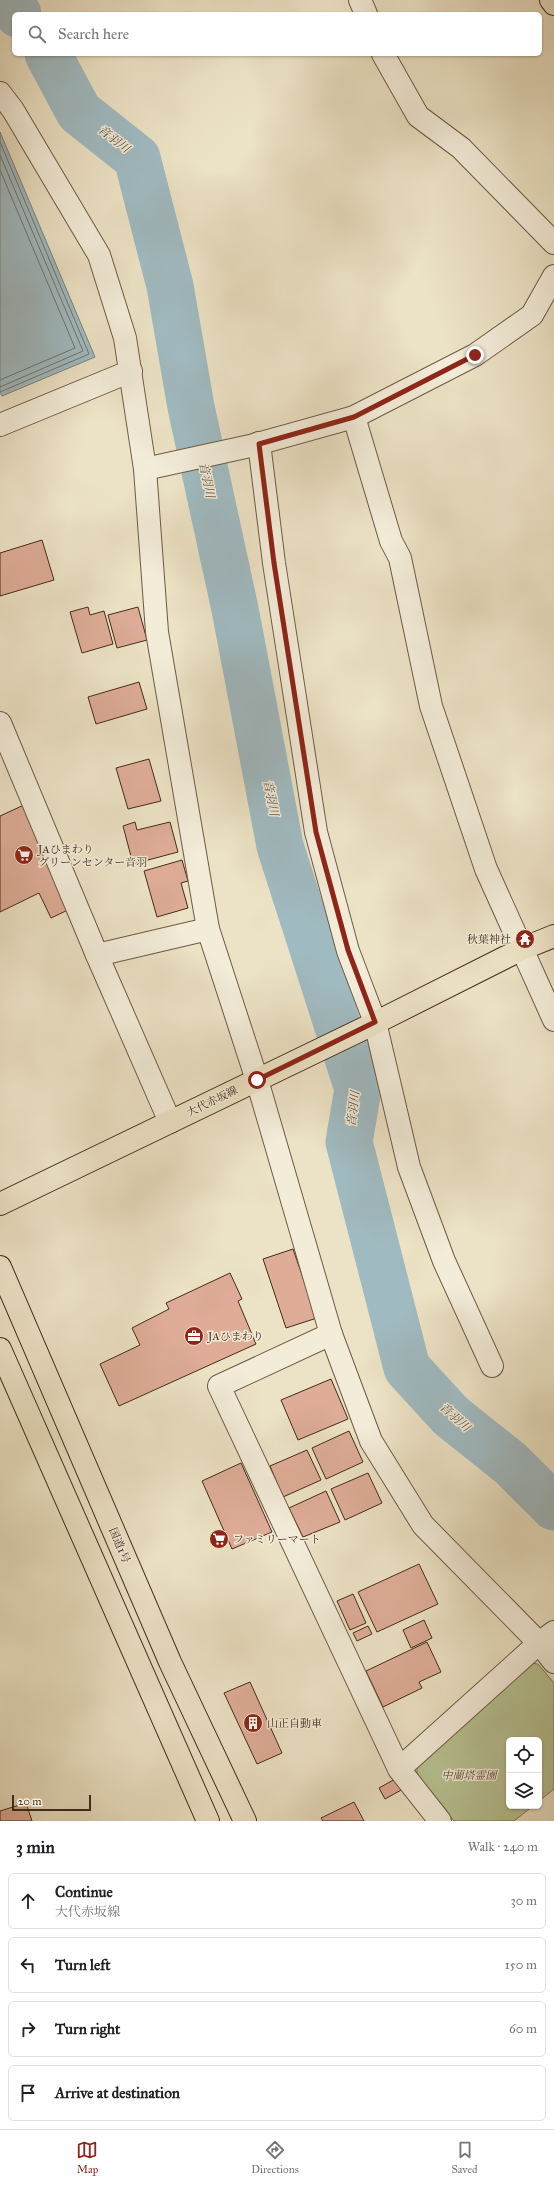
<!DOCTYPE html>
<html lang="en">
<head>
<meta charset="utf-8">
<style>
	body { margin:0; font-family:"IM FELL Great Primer","Noto Serif JP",serif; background:#f6f6f6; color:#202124 }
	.controls { position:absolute; right:12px; bottom:12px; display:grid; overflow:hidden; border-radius:6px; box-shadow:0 1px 3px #0004 }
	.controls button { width:36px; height:36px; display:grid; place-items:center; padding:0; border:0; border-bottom:1px solid #e0e0e0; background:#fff; color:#202124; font:20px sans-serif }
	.scale { position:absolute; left:12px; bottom:10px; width:79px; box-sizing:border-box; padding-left:4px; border:2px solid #442c19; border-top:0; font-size:11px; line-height:14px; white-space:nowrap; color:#442c19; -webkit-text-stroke:3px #f3ecd9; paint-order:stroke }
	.stop { position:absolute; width:12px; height:12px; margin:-9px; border:3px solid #8f2418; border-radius:50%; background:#fff }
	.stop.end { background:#8f2418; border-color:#fff; box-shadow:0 1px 4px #0008 }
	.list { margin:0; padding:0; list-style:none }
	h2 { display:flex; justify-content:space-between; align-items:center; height:52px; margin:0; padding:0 16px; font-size:17px }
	h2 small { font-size:13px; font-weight:400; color:#757577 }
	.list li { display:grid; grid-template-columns:26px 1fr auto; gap:12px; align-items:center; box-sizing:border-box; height:56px; margin:0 8px 8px; padding:0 8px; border:1px solid #e0e0e0; border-radius:6px }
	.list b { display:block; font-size:15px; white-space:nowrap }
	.list p { margin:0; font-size:13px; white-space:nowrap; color:#757577 }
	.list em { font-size:13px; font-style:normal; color:#757577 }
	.icon { flex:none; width:22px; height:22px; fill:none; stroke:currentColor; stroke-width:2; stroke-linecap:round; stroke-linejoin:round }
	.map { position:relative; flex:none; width:554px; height:1821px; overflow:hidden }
	.search { position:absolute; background:#fff; box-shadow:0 1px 3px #0004; left:12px; right:12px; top:12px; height:44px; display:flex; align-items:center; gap:10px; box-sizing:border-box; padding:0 14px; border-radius:6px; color:#757577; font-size:15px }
	.sheet { height:308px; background:#fff }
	nav { display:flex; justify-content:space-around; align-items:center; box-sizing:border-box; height:56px; border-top:1px solid #e0e0e0; background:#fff; font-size:11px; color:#757577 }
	nav a { display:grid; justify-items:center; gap:2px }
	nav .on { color:#8f2418 }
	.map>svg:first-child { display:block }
	.green { fill:#b8c394; stroke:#7e7856 }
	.water { fill:#a0bac1; stroke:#7b817e }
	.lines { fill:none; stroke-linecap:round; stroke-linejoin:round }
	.shore { stroke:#72736d; stroke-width:1 }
	.river { stroke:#a0bac1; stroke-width:47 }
	.building { fill:#deac97; stroke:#442c19 }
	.minor-casing { stroke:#6e5a44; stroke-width:24 }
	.major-casing { stroke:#442c19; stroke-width:24 }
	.highway-casing { stroke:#442c19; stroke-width:24 }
	.minor { stroke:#f3ecd9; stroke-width:22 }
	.major { stroke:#ece2c5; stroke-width:22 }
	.highway { stroke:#ece2c5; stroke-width:22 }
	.route { stroke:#8f2418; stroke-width:5 }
	.labels { text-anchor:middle; stroke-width:3; stroke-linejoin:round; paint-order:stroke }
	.poi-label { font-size:11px; fill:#442c19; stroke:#f3ecd9; text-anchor:start }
	.street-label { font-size:11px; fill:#442c19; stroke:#f3ecd9 }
	.park-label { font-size:11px; font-style:italic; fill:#5b4a32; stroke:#f3ecd9 }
	.water-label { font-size:12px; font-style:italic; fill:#5b5043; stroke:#f3ecd9 }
</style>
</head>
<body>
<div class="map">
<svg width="554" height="1821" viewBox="0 0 554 1821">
	<rect width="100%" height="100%" fill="#ece2c5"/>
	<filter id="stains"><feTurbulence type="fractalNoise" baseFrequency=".005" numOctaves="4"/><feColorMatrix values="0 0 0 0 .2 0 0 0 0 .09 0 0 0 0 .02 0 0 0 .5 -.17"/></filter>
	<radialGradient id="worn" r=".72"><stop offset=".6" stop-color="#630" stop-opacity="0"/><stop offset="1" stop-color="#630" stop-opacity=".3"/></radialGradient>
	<path class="green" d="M530,1663L538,1664L554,1683V1789L539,1801V1740H509V1806H533L514,1821H454L417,1776V1767Z"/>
	<path class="water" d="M0,132L95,357L2,396L0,392Z"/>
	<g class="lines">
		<g class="shore">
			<path d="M0,142L89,354L0,392"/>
			<path d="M0,155L83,351L0,387"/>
			<path d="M0,170L75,348L0,380"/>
		</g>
		<g class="river">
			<path d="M8,0L18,14"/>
			<path d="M48,54L79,112L137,158L170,286L191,407L235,609L280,846L358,1089L349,1142L407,1368L451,1416L510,1463L554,1507"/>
		</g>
	</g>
	<g class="building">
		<path d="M42,540L54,580L0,596V553Z"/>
		<path d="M88,607L90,615L104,611L113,644L82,653L70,612Z"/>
		<path d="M138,607L147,640L117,648L108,615Z"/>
		<path d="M139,682L147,709L96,724L88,697Z"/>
		<path d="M149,759L161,801L128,809L116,768Z"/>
		<path d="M24,805L72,908L51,918L39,893L0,912V816Z"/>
		<path d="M135,822L137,830L170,822L178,852L133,864L123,826Z"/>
		<path d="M182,860L188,881L181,883L188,908L157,917L144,871Z"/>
		<path d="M293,1249L317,1318L286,1328L263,1259Z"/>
		<path d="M230,1273L242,1299L238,1301L256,1344L119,1406L100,1364L140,1345L132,1328L169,1309L166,1303Z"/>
		<path d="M331,1379L348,1419L298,1440L281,1400Z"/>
		<path d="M349,1431L363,1462L326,1479L312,1448Z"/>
		<path d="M307,1450L321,1480L283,1497L270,1466Z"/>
		<path d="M241,1463L272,1532L232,1549L202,1481Z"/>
		<path d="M368,1473L382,1503L345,1520L331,1489Z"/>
		<path d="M326,1491L340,1522L303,1537L289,1508Z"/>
		<path d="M419,1564L438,1604L377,1632L358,1592Z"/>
		<path d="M353,1594L366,1623L350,1630L337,1601Z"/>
		<path d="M424,1620L432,1638L411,1648L403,1630Z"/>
		<path d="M368,1626L372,1634L357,1641L353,1633Z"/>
		<path d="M427,1642L441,1672L419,1682L422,1688L383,1707L366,1671Z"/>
		<path d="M250,1682L282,1753L257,1764L224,1693Z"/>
		<path d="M397,1778L403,1789L385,1799L379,1788Z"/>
		<path d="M354,1802L364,1821H323L321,1818Z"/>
		<path d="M26,1803L32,1821H0V1811Z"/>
	</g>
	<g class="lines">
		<defs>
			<g id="minor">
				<path d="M360,0L366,14"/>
				<path d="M383,54L418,116L461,148L554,243"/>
				<path d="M0,93L13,110L99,255L125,338L145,469L157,632L208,929L257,1080L331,1334L371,1441L423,1525L539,1643L554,1662"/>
				<path d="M354,417L391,541L400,558L431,706L486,869L554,1020"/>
				<path d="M0,425L131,371"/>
				<path d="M259,443L274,563L316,832L348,951L375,1022L409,1167L444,1261L492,1366"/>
				<path d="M145,469L250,446L354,417L475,355L532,315L554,276"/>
				<path d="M0,723L97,955L170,1122"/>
				<path d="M97,955L208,929"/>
				<path d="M331,1334L219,1386L399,1769L440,1821"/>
				<path d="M399,1769L539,1643L554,1632"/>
			</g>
			<g id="major">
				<path d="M551,0L554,4"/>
				<path d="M0,1204L369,1026L522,949L554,936"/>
			</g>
			<g id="highway">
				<path d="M0,1267L170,1662L245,1821"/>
				<path d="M0,1349L208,1821"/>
			</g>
		</defs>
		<use href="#minor" class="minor-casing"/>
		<use href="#major" class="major-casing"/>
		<use href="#highway" class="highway-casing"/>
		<use href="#minor" class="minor"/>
		<use href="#major" class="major"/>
		<use href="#highway" class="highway"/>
	</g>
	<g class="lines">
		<path class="route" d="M257,1080L375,1022L348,950L316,832L274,563L259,444L354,417L475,355"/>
	</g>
	<defs>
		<symbol id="supermarket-disc" viewBox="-11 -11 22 22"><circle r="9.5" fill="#8f2418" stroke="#f3ecd9"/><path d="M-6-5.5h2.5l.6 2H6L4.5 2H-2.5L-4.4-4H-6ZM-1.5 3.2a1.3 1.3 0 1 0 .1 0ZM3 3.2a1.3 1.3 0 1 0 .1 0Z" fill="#fff"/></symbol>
		<symbol id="temple-disc" viewBox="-11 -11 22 22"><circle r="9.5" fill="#8f2418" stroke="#f3ecd9"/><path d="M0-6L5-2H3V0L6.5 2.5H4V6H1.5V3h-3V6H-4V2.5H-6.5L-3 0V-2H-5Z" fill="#fff"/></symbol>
		<symbol id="office-disc" viewBox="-11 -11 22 22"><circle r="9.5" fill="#8f2418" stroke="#f3ecd9"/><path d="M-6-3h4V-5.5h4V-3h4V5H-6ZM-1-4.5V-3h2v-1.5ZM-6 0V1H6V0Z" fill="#fff"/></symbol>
		<symbol id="building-disc" viewBox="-11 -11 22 22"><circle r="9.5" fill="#8f2418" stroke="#f3ecd9"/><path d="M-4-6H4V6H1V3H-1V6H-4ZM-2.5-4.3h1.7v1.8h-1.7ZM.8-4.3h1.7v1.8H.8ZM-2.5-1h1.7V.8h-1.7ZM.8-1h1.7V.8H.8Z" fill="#fff"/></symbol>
	</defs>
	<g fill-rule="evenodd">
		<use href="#supermarket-disc" x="13" y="844" width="22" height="22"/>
		<use href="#temple-disc" x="514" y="928" width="22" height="22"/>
		<use href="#office-disc" x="183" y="1325" width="22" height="22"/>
		<use href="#supermarket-disc" x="208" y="1528" width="22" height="22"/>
		<use href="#building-disc" x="242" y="1712" width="22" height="22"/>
	</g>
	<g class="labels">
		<g class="poi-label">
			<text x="38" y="853">JAひまわり<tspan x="38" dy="13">グリーンセンター音羽</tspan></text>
			<text x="511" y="943" text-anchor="end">秋葉神社</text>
			<text x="208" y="1340">JAひまわり</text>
			<text x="233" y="1543">ファミリーマート</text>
			<text x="267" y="1727">山正自動車</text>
		</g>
		<g class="street-label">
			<text transform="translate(212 1101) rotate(-26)" y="4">大代赤坂線</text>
			<text transform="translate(120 1545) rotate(67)" y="4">国道1号</text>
		</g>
		<g class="park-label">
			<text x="469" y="1779">中蘭塔霊園</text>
		</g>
		<g class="water-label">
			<text transform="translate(114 139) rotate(38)" y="4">音羽川</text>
			<text transform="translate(207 480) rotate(78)" y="4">音羽川</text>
			<text transform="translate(271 798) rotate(79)" y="4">音羽川</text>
			<text transform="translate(353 1109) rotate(-83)" y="4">音羽川</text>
			<text transform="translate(455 1417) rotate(42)" y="4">音羽川</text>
		</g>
	</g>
	<rect width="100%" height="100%" filter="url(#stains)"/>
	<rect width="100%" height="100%" fill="url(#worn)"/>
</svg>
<div class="controls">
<button><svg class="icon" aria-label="locate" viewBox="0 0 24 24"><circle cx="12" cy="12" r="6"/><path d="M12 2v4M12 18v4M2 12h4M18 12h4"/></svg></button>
<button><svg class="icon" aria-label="layers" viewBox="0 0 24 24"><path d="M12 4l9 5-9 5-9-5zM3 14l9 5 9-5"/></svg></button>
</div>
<div class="scale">20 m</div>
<div class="stop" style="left:257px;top:1080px"></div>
<div class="stop end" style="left:475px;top:355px"></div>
<div class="search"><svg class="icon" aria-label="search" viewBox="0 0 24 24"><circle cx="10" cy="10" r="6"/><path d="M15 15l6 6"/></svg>Search here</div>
</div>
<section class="sheet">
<h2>3 min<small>Walk · 240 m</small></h2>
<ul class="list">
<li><svg class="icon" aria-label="ahead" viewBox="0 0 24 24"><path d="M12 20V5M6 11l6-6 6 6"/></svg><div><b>Continue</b><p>大代赤坂線</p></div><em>30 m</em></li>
<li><svg class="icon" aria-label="left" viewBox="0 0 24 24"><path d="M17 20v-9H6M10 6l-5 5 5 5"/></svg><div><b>Turn left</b></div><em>150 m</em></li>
<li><svg class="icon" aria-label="right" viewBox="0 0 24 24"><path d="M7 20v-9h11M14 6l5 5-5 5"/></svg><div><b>Turn right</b></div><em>60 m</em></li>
<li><svg class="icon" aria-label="arrive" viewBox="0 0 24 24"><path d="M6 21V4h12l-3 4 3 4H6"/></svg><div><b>Arrive at destination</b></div></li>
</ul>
</section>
<nav>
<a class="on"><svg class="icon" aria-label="map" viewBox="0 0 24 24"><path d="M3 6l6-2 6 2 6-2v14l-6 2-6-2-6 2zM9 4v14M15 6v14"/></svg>Map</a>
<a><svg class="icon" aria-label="directions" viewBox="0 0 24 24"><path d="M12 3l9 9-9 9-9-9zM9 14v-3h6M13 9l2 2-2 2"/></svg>Directions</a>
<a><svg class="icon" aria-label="saved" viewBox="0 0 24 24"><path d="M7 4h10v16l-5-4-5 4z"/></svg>Saved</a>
</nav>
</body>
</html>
